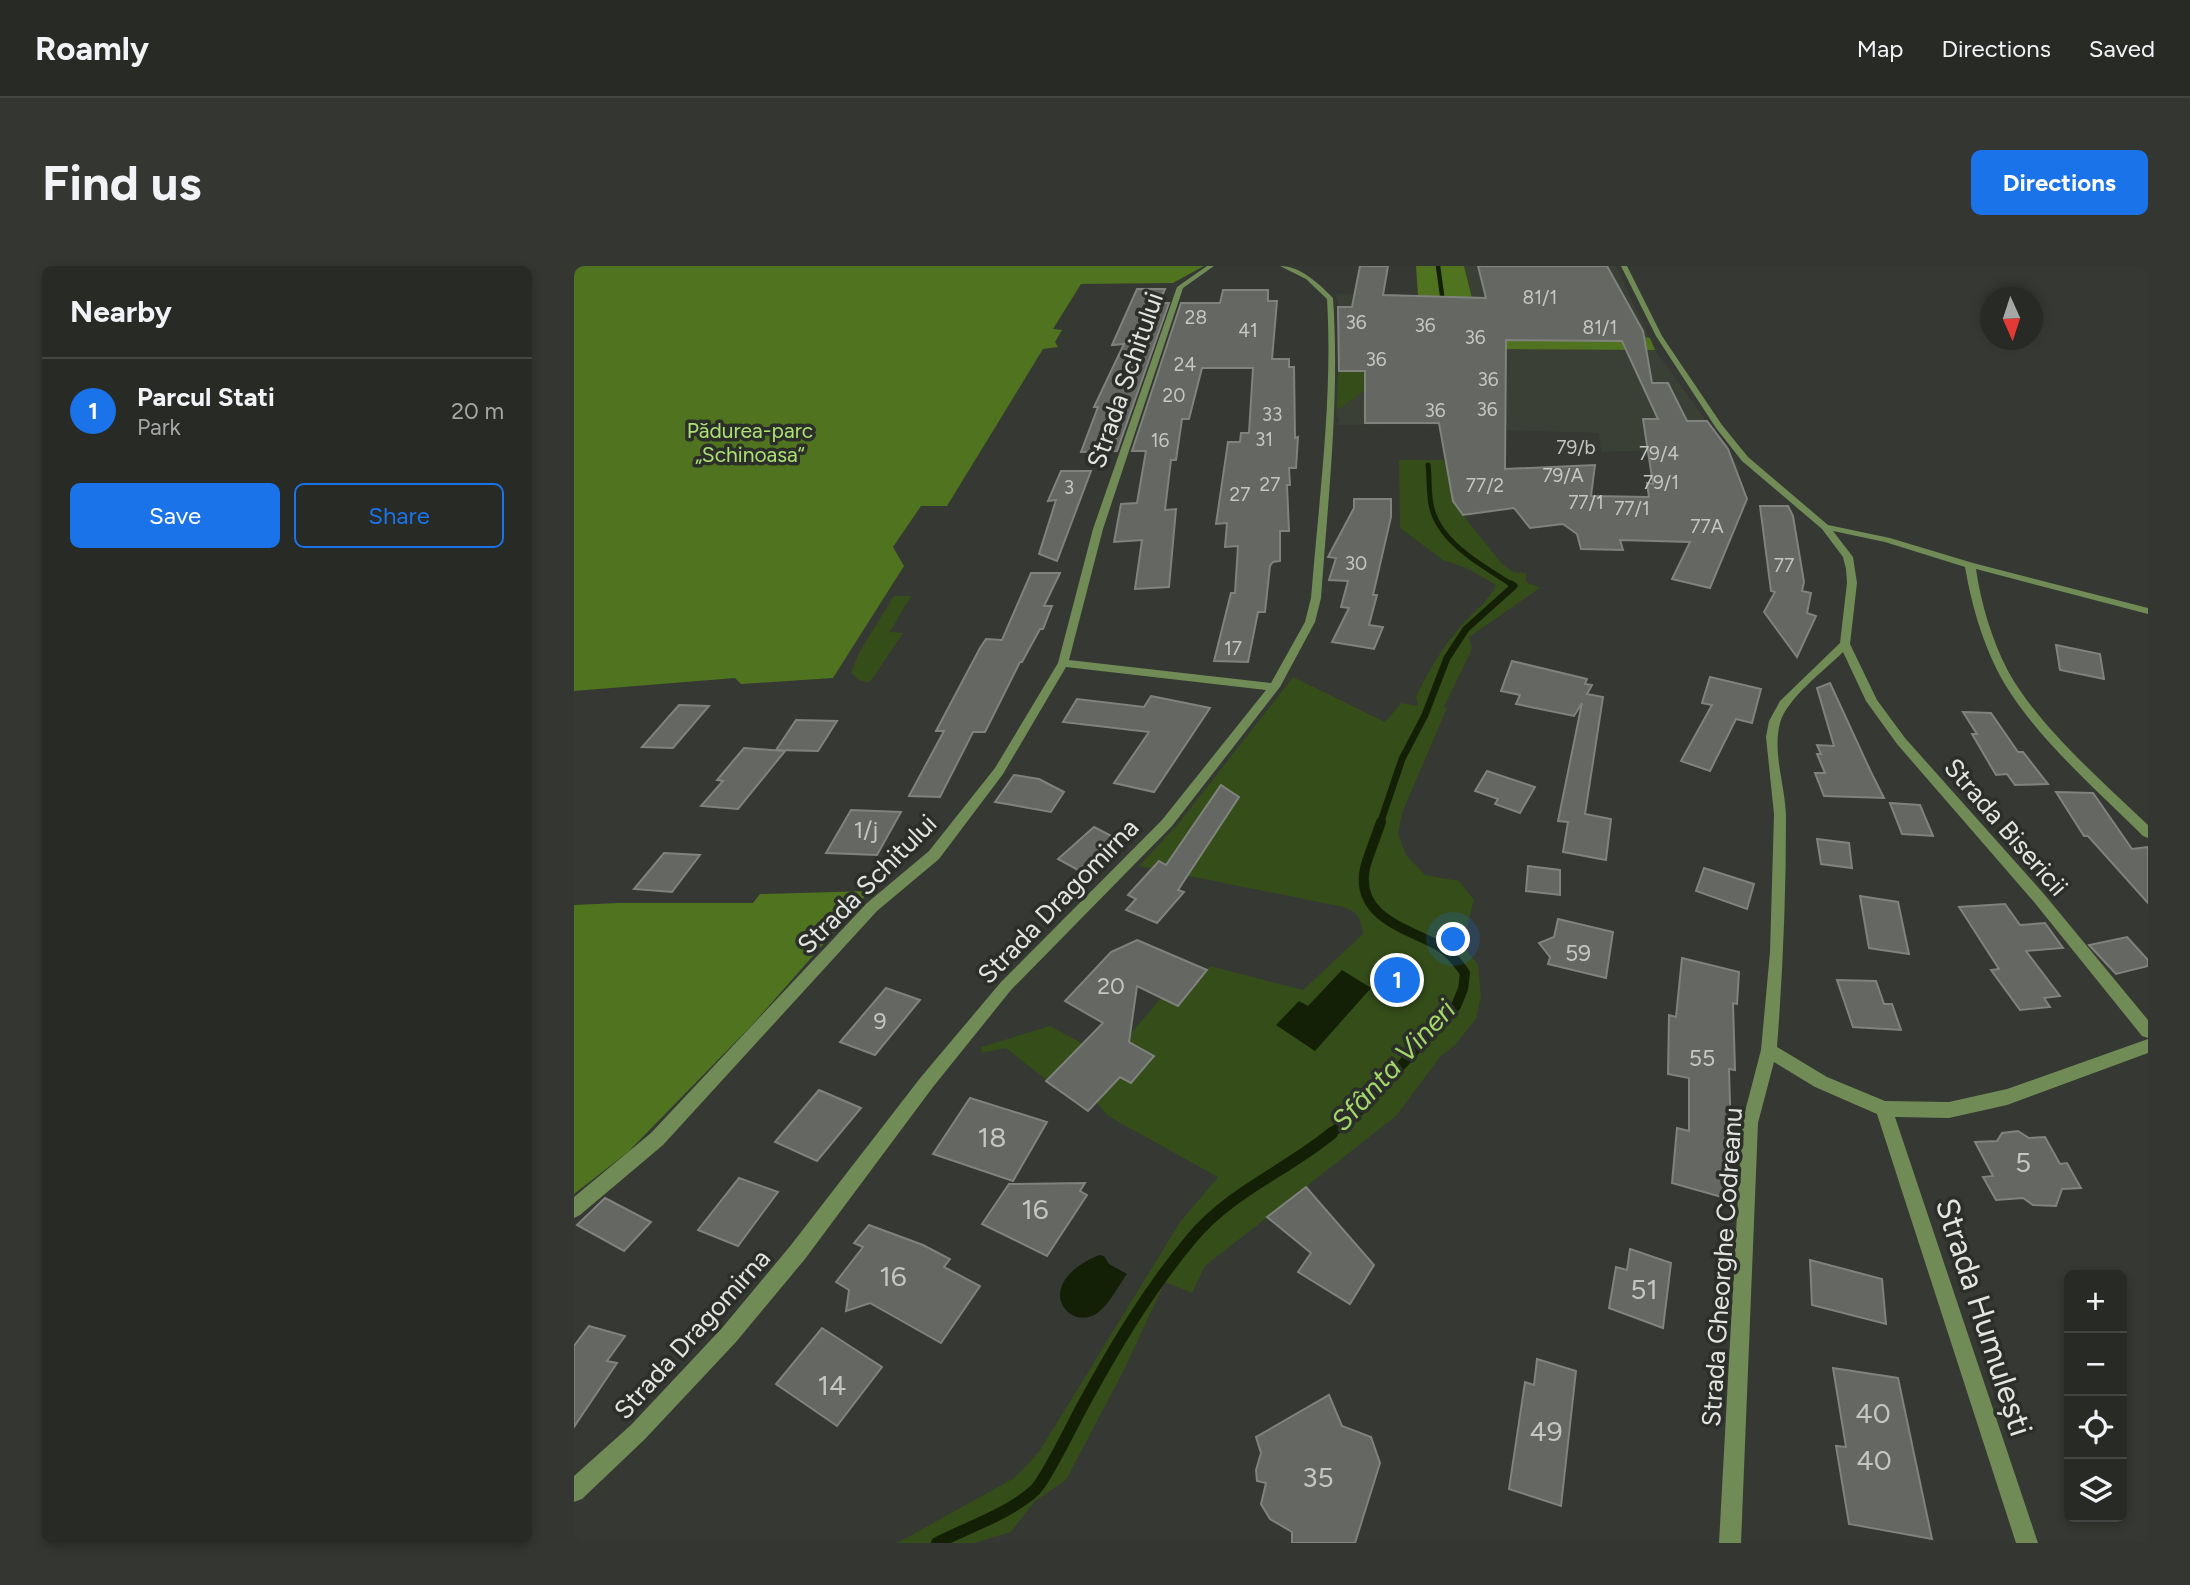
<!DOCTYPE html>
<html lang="en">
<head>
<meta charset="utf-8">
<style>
	body { margin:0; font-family:Figtree,sans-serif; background:#343632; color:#f1f3f6 }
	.controls { position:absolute; right:21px; bottom:21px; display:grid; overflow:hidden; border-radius:10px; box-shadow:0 4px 10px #0003 }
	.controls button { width:63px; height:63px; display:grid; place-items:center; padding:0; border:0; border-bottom:2px solid #444643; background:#282a26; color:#f1f3f6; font:35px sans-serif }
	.compass { position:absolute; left:1406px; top:21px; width:63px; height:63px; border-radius:50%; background:#282a26; box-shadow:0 4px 10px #0003; rotate:177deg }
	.you { position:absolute; left:880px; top:674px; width:24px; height:24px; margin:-18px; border:5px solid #fff; border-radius:50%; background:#1a73e8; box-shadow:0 0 0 10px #1a73e833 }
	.badge { display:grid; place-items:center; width:46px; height:46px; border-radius:50%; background:#1a73e8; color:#fff; font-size:23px; font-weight:700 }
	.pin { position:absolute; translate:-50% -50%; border:4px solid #fff; box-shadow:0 2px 7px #0006 }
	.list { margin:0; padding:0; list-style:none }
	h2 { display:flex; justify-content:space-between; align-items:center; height:91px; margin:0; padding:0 28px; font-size:30px }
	h2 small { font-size:23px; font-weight:400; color:#a5a7a7 }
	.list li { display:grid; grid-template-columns:46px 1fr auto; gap:21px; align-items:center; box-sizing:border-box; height:105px; padding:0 28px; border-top:2px solid #444643 }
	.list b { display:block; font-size:26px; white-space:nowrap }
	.list p { margin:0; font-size:23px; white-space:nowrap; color:#a5a7a7 }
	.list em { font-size:23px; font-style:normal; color:#a5a7a7 }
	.actions { display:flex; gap:14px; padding:21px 28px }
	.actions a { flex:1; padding:16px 0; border:2px solid #1a73e8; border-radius:10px; text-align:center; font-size:24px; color:#1a73e8 }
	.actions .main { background:#1a73e8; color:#fff }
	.icon { flex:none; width:38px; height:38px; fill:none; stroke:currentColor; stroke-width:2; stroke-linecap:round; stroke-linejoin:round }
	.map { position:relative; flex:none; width:1574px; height:1277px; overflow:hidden; border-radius:10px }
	header { display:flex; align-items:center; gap:42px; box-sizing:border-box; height:98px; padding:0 35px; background:#282a26; border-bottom:2px solid #444643 }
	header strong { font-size:33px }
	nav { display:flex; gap:38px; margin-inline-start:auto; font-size:24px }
	.intro { display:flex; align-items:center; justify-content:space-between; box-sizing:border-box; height:168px; padding:0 42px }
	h1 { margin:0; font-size:49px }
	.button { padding:18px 32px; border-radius:10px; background:#1a73e8; color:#fff; font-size:24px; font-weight:700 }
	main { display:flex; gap:42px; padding:0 42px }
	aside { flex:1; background:#282a26; border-radius:10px; box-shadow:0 4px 10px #0003 }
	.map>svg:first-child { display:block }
	.built { fill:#3a4035 }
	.green { fill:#354d19 }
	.forest { fill:#4f731e }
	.water { fill:#142006 }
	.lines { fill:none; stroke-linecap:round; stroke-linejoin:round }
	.stream-far4 { stroke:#142006; stroke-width:4.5 }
	.stream-far3 { stroke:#142006; stroke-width:5 }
	.stream-far2 { stroke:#142006; stroke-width:7 }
	.stream-far1 { stroke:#142006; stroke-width:10 }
	.stream { stroke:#142006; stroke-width:12 }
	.building { fill:#656762; stroke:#7f827d; stroke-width:2; fill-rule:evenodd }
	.street { fill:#718b56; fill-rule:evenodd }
	.labels { text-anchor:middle; stroke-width:7; stroke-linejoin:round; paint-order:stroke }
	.far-number-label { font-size:19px; fill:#c4c6c2 }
	.far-park-label { font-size:21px; fill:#ade173; stroke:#2b2e29 }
	.number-label { font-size:23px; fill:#c4c6c2 }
	.street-label { font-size:26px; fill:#e3e5e2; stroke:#2b2e29 }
	.water-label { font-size:28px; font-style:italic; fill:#a3d769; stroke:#2b2e29 }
	.near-number-label { font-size:28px; fill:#c4c6c2 }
	.near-street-label { font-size:32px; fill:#e3e5e2; stroke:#2b2e29 }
</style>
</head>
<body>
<header>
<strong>Roamly</strong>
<nav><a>Map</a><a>Directions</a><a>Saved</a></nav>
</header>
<div class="intro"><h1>Find us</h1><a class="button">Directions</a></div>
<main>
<aside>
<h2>Nearby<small></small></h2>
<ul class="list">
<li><span class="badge">1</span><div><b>Parcul Stati</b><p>Park</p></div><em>20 m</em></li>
</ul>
<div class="actions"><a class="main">Save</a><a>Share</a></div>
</aside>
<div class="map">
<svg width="1574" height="1277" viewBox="0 0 1574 1277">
	<rect width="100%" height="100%" fill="#353833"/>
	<path class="built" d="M890,0H1042L1081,84L1168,204L1079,197L1066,185L1027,186L1025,167L885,163L884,160L845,158L762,159L766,155L762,147L765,86L764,36L761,28L898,31Z"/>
	<g class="green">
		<path d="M765,86L787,98V106L814,105L799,111L790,110L789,118L803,115L771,139L763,143Z"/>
		<path d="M825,194H870L882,240L889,249L927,297L939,306L952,307V316L966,322L895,371L898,383L870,441L873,442L828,547L824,568L832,589L851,609L885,615L900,634L888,679L904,699L907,730L902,753L881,779L866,791L822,850L631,1000L618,1027L591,1016L549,1106L492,1214L460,1236L437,1266L400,1277H323L440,1212L465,1186L606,956L644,911L534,850L522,836L512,845L432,782L408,787L407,781L476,760L513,780L541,786L587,732L604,739L636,700L729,724L789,668C787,652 784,646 769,641L565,600L604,558L719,411L811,456L827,437L844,440L842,430C855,405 868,381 887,360C900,344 913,338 922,319L892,302L869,294L826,262Z"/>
		<path d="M320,330H337L316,366L329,367L296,416L286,415L277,406L286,385Z"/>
	</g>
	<g class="forest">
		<path d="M0,0H630L599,17L507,18L479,63L488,64L481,76L484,81L469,83L373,240H347L319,281L330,300L259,412L167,418L161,412L0,425Z"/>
		<path d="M842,0H890L898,32L844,30Z"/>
		<path d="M1070,71L1076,72L1081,84L930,83L910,74L1063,75Z"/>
		<path d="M296,625L179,758L54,886L0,928V639L44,637H179L186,628Z"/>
	</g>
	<g class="water">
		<path d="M768,704L797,722L741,785L702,759L725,735L734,740Z"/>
		<path d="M525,989L530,990L535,998L553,1008C545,1019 537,1035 527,1044C499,1071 452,1020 525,989Z"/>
	</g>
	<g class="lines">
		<path class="stream-far4" d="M864,0L868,29"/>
		<path class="stream-far3" d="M854,199C856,213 854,229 858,243C868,279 911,301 940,320"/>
		<path class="stream-far2" d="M806,558L828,493L851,449L873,392L892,363L940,320L937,318"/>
		<path class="stream-far1" d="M755,869L785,845L882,740L889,723L891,707C884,697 876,686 865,680C832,662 781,651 791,602C795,587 802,571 807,556"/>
		<path class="stream" d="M363,1277C394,1261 435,1248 461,1224C473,1212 498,1159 508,1141C540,1082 575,1023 618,972C656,926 712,905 758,867"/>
	</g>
	<g class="building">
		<path d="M786,0H814L809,29L912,32L904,0H1033L1069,65L1078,117H1094L1113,155H1133L1154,183L1173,233L1136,322L1098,313L1116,276L1046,274L1049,284L1007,283L1003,268L989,258L956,262L940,242L889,249L879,235L865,157H791V105H765L764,41H778ZM932,74L1048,75L1084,153H1069L1079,218L1073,217L1075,231L1017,230L1021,199L931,203Z"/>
		<path d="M563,23H591L585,37H595L543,185L507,186L524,141H520L550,78L538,79Z"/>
		<path d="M649,24H694V35H703L698,93H715V101H720L721,172L724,171L722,202H715L716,219H713L715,265H706V295L699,296L696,300L691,346H684L674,396L640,395L657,327H661L664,280L651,281L653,257L642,258L654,176H666L667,167H675L679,102H628L615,153H608L602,194H597L591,244L602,243L595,321L561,323L568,274L540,276L547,238L563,237L572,185H558L607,37H646Z"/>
		<path d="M487,205H517L483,295L465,288L482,234L474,235Z"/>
		<path d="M780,233H817V251L799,329H803L795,359L809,361L800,383L758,376L775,342L767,341L774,315L755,314L762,292L754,291L780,242Z"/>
		<path d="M1186,240H1214L1219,250L1230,316L1228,325L1237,327L1233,347L1242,350L1223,391L1190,346L1201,326L1197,325Z"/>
		<path d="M457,307H486L470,340H478L469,363H466L448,396H446L411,466H399L366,531L335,530L370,465H362L406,382L412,373L428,374Z"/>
		<path d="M1482,379L1526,388L1530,413L1486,404Z"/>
		<path d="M938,395L1013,413L1011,418L1018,419L1013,428L1029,431L1011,548L1037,553L1032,594L989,586L994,556L984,555L1008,437L1000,450L942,438L946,429L927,425Z"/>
		<path d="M1136,411L1187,423L1178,457L1162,453L1136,505L1107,495L1138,439L1128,437Z"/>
		<path d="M1256,417L1296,504L1310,532L1250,530L1241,507H1251L1243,488H1247L1243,479L1260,480L1243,422Z"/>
		<path d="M577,430L636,442L580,526L540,517L575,466L489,456L503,433L570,441Z"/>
		<path d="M105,439L135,440L99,482L68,481Z"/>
		<path d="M1389,446L1417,447L1444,486H1449L1474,518L1441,519L1433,508L1422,509L1398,468H1403Z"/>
		<path d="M222,454L263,455L244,485L202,484Z"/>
		<path d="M170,482L211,485L164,543L127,540L149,515L143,514Z"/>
		<path d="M913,505L961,521L946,547L921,538L924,533L901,525Z"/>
		<path d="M440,509L465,513L490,526L477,546L421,536Z"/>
		<path d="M647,519L665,531L604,624L610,626L583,657L552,644L562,633L554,629L585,595L592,599Z"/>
		<path d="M1482,526L1519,527L1558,583L1574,581V637L1514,570H1510Z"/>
		<path d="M1316,537L1346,539L1359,570L1328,568Z"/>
		<path d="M277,544L327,546L303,589L252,587Z"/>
		<path d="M520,561L549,576L513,609L484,593Z"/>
		<path d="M1243,573L1275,577L1278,602L1247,598Z"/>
		<path d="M90,587L126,589L98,626L60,623Z"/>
		<path d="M954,600L986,604V629L952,625Z"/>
		<path d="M1130,602L1180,618L1173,643L1122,625Z"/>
		<path d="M1286,630L1324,636L1335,688L1295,682Z"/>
		<path d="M1431,638L1446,659L1471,657L1489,682L1452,685L1486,730L1470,732L1476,741L1446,744L1417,704L1425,703L1385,641Z"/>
		<path d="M984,653L1039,666L1032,712L974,698L976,691L965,677L980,671Z"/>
		<path d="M1553,671L1574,694V700L1542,708L1515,679Z"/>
		<path d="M563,674L633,704L604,740L563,720L555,776L580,790L557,817L546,811L514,845L472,815L529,757L491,735L537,686Z"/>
		<path d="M1108,692L1165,706L1163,738L1159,737L1161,804L1155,803L1156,838L1151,932L1098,917L1103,862L1115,865V812L1094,808L1095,749L1102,751Z"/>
		<path d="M1263,714L1302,715L1310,738H1318L1327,764L1279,761Z"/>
		<path d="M312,722L346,734L301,789L266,776Z"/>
		<path d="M245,824L287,842L243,895L201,876Z"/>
		<path d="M396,832L473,856L439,915L359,888Z"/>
		<path d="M1444,865L1455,872L1471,871L1486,898L1493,897L1507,922L1488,923L1482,940L1459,939L1449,932L1422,934L1409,911L1419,910L1401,876L1423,875L1428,867Z"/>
		<path d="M165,912L204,926L164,980L124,964Z"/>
		<path d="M511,917L506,925L513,929L473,990L408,958L435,918Z"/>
		<path d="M732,921L800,999L776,1038L724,1006L737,987L693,951Z"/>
		<path d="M31,932L77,956L50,985L3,959Z"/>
		<path d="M295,959L349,979L376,993L370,1001L406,1020L367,1077L296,1037L272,1045L275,1024L262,1016L289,981L280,977Z"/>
		<path d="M1056,983L1097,997L1089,1062L1035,1042L1042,1001L1053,1004Z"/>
		<path d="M1236,994L1308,1013L1312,1058L1238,1039Z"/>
		<path d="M15,1060L51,1070L33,1095L43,1097L0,1161V1080Z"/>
		<path d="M248,1062L308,1101L263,1160L202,1118Z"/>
		<path d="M963,1093L1002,1105L987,1240L935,1223L951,1116L960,1119Z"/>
		<path d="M1259,1102L1324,1112L1358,1273L1275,1258L1262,1180L1272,1181Z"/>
		<path d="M755,1129L768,1160L797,1171L806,1197L781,1277H718V1266L696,1253L687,1238L692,1217L683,1215L682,1204L687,1187L682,1171Z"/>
	</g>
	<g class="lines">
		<g class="street">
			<path d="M633,0H640L609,22L529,263L495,394L697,417L731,356L737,332C745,232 759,132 753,33L732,13L706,0C727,0 745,18 759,32C766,132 754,232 747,332L741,356L706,421L598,560L437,724L359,821L231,993L162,1076L71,1173L8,1233L0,1236V1210L57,1159L148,1062L217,979L347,811L427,716L588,554L692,424L492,401L429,508L365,593L303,645L89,879L6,949L0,952V931L77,867L293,637L355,585L421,502L484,397L519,263L603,21Z"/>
			<path d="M1047,0H1053L1088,70L1148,159L1174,191L1254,259L1316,272L1399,297L1574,342V348L1402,303C1407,338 1418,374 1434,405C1465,461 1528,515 1574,559V572L1569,570C1521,522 1454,465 1423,404C1407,372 1397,336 1391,301L1311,276L1259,265L1279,291L1283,317L1276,378L1303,434L1331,472L1470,628L1574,754V772L1568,770L1460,636L1323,478L1292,435L1269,386C1251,404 1213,432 1206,457C1198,487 1212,522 1212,552C1212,628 1209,704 1203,781L1253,811L1311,835L1375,836L1433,823L1574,773V787L1433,839L1375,852L1321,851L1464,1277H1442L1303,848L1241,821L1200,796L1184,857L1167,1277H1145L1168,857L1187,784L1196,686L1200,548L1192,471L1195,455L1206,435L1266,377L1273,317L1272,303L1269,291L1248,263L1168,195L1142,162L1082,70Z"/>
		</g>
	</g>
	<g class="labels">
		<g class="far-number-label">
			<text x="966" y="38">81/1</text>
			<text x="622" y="58">28</text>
			<text x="782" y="63">36</text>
			<text x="851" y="66">36</text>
			<text x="1026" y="68">81/1</text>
			<text x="674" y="71">41</text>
			<text x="901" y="78">36</text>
			<text x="802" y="100">36</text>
			<text x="611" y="105">24</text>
			<text x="914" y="120">36</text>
			<text x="600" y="136">20</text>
			<text x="913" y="150">36</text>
			<text x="861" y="151">36</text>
			<text x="698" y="155">33</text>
			<text x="690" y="180">31</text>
			<text x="586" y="181">16</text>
			<text x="1002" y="188">79/b</text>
			<text x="1085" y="194">79/4</text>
			<text x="989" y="216">79/A</text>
			<text x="1087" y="223">79/1</text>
			<text x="696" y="225">27</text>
			<text x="911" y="226">77/2</text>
			<text x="495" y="228">3</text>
			<text x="666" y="235">27</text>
			<text x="1012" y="243">77/1</text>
			<text x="1058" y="249">77/1</text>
			<text x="1133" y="267">77A</text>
			<text x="782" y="304">30</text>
			<text x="1210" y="306">77</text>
			<text x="659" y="389">17</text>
		</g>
		<g class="far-park-label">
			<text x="176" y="172">Pădurea-parc<tspan x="176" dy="24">„Schinoasa“</tspan></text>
		</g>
		<g class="number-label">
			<text x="292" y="572">1/j</text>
			<text x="1004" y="695">59</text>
			<text x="537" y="728">20</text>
			<text x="306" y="763">9</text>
			<text x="1128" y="800">55</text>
		</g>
		<g class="street-label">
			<text transform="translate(551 114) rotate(-71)" y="9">Strada Schitului</text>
			<text transform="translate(1432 561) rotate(49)" y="9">Strada Bisericii</text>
			<text transform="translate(293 618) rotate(-45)" y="9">Strada Schitului</text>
			<text transform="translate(484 635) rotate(-46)" y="9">Strada Dragomirna</text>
			<text transform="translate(1148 1001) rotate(-86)" y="9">Strada Gheorghe Codreanu</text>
			<text transform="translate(118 1068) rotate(-48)" y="9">Strada Dragomirna</text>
		</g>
		<g class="water-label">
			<text transform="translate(819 799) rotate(-47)" y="10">Sfânta Vineri</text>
		</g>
		<g class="near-number-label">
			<text x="418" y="881">18</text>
			<text x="1449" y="906">5</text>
			<text x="461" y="953">16</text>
			<text x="319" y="1020">16</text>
			<text x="1070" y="1033">51</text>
			<text x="258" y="1129">14</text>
			<text x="1299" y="1157">40</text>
			<text x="972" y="1175">49</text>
			<text x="1300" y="1204">40</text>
			<text x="744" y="1221">35</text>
		</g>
		<g class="near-street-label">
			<text transform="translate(1410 1051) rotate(72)" y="11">Strada Humulești</text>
		</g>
	</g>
</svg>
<div class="controls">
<button>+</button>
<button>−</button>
<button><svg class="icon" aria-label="locate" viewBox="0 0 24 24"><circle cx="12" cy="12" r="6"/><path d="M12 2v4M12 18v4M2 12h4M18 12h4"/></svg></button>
<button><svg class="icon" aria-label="layers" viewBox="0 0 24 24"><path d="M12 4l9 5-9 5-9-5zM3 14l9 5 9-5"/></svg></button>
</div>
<svg class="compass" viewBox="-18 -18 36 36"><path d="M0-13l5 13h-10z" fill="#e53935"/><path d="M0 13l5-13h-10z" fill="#a5a7a7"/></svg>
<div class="you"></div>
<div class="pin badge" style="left:823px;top:714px">1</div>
</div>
</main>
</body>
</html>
